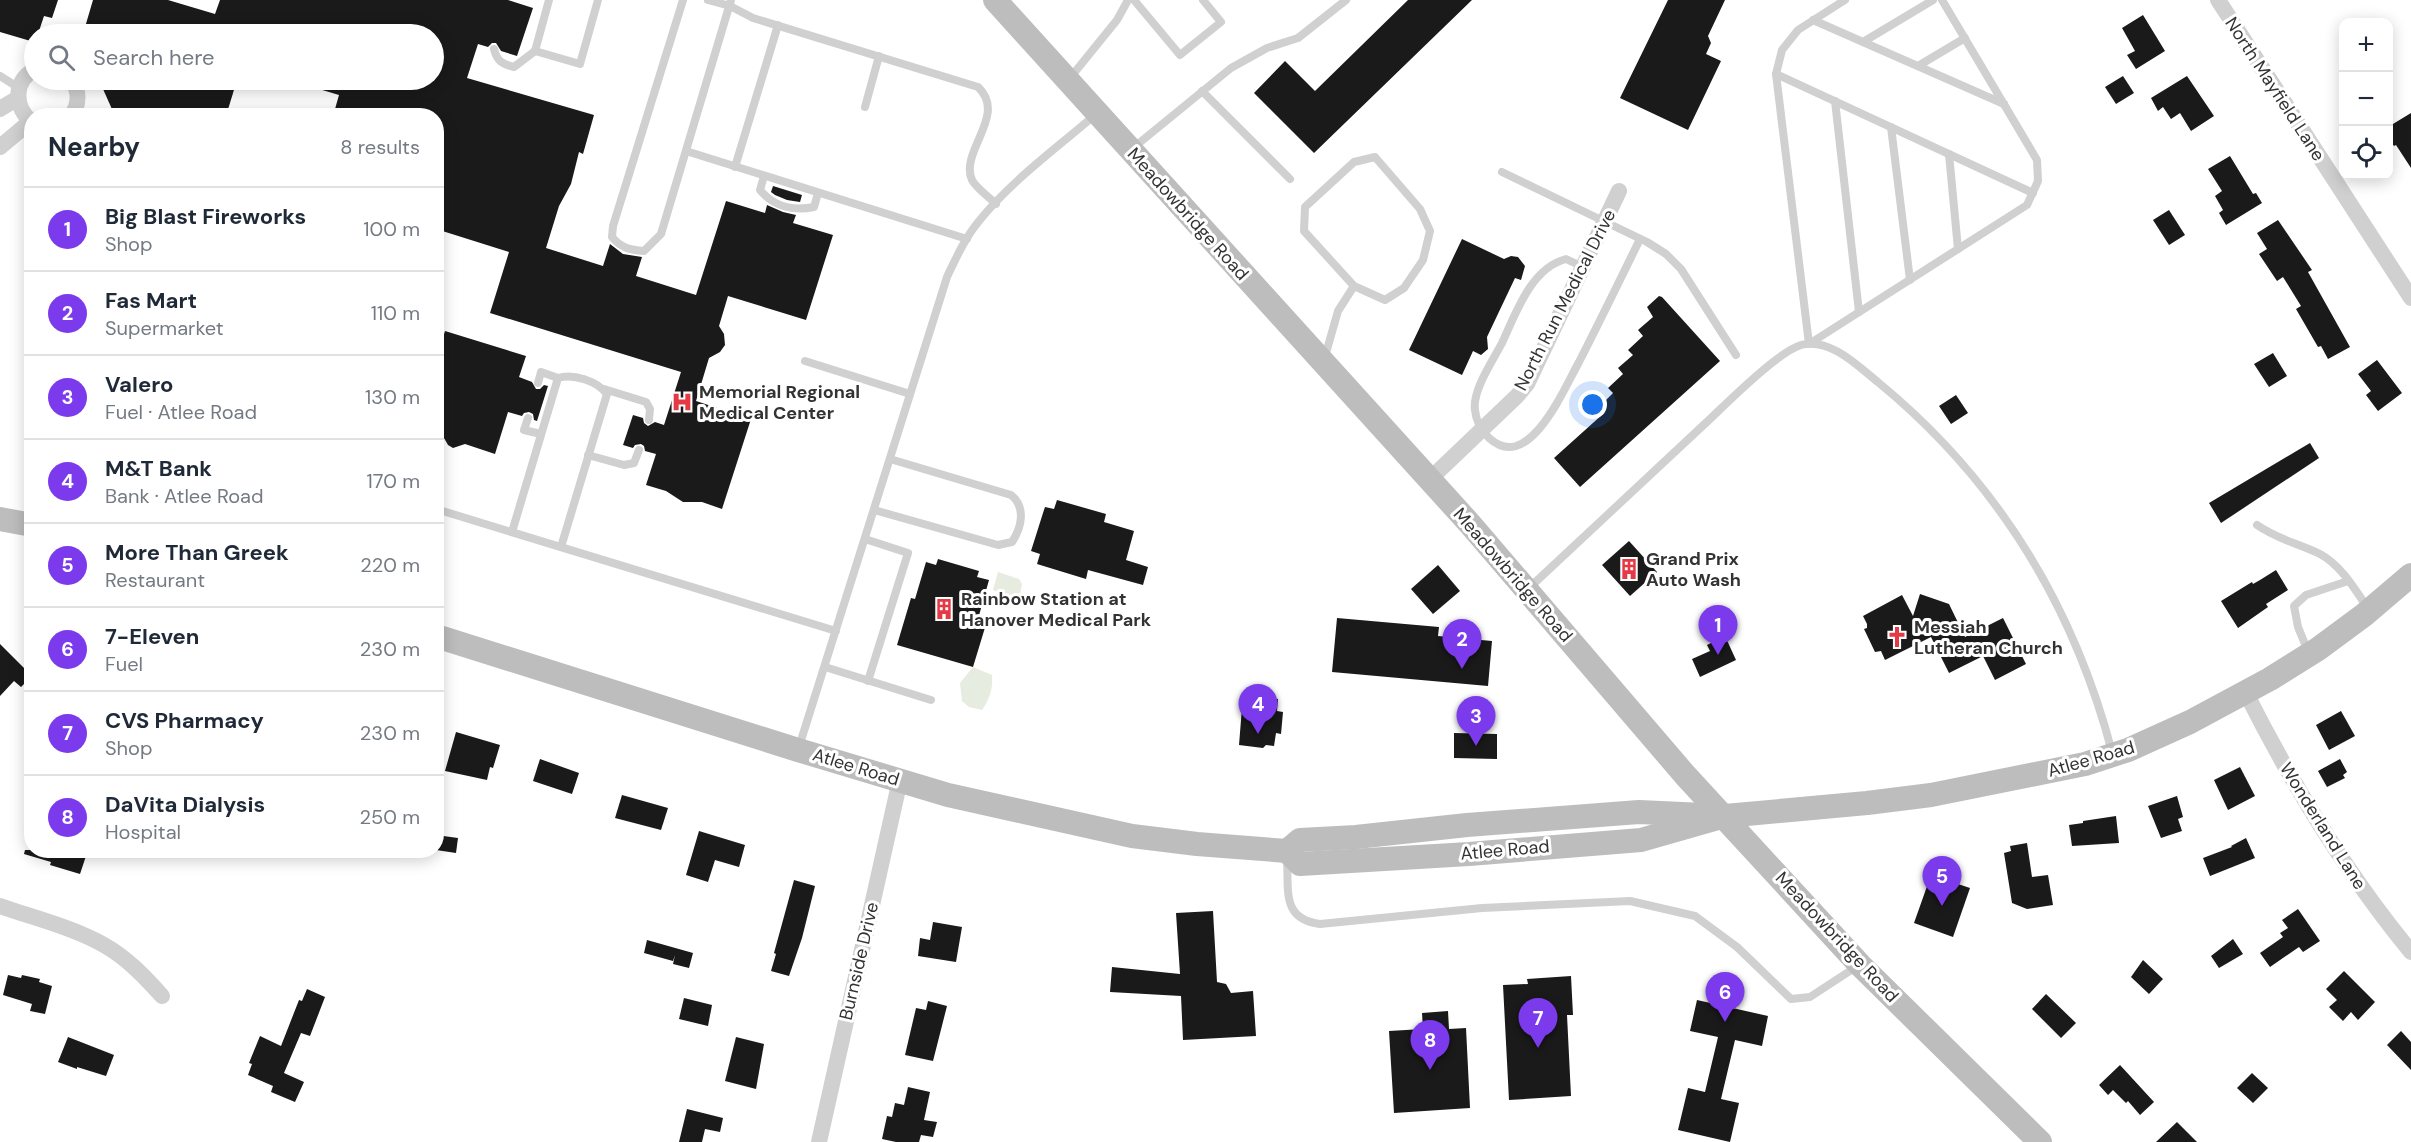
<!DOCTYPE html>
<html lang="en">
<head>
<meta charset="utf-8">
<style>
	body { margin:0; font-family:"DM Sans",sans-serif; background:#f2f2f3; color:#1f2937 }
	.controls { position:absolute; right:18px; top:18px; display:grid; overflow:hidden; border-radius:12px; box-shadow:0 3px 15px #0003 }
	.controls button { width:54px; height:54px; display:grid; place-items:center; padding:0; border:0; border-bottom:2px solid #e0e1e3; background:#fff; color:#1f2937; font:30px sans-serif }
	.you { position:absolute; left:1593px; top:405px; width:21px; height:21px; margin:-15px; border:4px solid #fff; border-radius:50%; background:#1a73e8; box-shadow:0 0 0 9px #1a73e833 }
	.badge { display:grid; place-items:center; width:39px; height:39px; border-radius:50%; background:#7c3aed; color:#fff; font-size:20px; font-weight:700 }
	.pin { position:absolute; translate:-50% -50px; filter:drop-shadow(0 2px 3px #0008) }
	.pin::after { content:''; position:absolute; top:32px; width:21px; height:18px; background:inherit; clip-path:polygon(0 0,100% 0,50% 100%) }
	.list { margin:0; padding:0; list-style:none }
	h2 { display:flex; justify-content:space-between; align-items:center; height:78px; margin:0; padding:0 24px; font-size:26px }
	h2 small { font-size:20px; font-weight:400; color:#747a83 }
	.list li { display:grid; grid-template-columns:39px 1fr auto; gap:18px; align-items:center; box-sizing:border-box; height:84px; padding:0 24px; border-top:2px solid #e0e1e3 }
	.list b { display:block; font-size:22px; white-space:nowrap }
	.list p { margin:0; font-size:20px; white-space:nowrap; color:#747a83 }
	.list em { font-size:20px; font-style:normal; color:#747a83 }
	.icon { flex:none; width:33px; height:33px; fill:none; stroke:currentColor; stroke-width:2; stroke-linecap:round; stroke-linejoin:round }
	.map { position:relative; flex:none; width:2411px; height:1142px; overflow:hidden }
	.search { position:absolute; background:#fff; box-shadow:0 3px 15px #0003; left:24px; top:24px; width:420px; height:66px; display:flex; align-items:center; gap:15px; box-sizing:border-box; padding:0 21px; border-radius:33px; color:#747a83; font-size:22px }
	.panel { position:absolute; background:#fff; box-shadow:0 3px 15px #0003; left:24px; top:108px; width:420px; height:750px; border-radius:24px }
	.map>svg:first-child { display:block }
	.green { fill:#e6ecdf }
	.building { fill:#1a1a1a }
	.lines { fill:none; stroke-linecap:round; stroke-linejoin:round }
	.service { stroke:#d0d0d0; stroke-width:8 }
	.minor { stroke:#d0d0d0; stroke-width:16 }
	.secondary { stroke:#bdbdbd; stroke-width:24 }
	.labels { text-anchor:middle; stroke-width:6; stroke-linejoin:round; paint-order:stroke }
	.street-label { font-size:18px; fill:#333; stroke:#fff }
	.poi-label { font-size:18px; font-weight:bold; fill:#333; stroke:#fff; text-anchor:start }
</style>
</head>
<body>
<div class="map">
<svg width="2411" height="1142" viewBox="0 0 2411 1142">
	<rect width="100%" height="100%" fill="#fff"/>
	<g class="green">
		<path d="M998,572L1019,579L1022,584L1019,599L1013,598L993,590Z"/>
		<path d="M973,667L992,675C993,689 990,698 982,710L969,707L962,701L960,683Z"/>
	</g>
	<g class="building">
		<path d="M0,0H58L52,18L44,16L38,34H34V42L0,32Z"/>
		<path d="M93,0H168L215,14L220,0H508L533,8L517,56L501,51L496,43H492L488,47L478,44L467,78L594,115L583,154L579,152L571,184L559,206L546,248L603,266L610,244L623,254L642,257L636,276L696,295L726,201L765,213L767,205L783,212L796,215L793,223L833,235L806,320L728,296L719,326L724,334L725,345L720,352L709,358L696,401L751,419L722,509L702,502H683L666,491L646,485L656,454L645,451L644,446L641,444L635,445L633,448L623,445L633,415L643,418L644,423L648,426L655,422L664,425L681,372L490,313L509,252L436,229V116H333L339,95L299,83L300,80H434V34H83Z"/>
		<path d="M1408,0H1472L1314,153L1254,93L1285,61L1315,91Z"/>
		<path d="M1668,0H1725L1708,36L1711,43L1706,54L1721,61L1688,130L1620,98Z"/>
		<path d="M2143,15L2165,51L2136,69L2127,55L2135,51L2122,28Z"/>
		<path d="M2123,76L2134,93L2116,104L2105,87Z"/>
		<path d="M2187,76L2214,116L2191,131L2180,113L2171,119L2163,107L2158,111L2151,98Z"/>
		<path d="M99,80H237L226,116H115Z"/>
		<path d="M2411,113V168L2396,145L2394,146L2388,138V127Z"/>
		<path d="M2230,156L2253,194L2256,193L2262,203L2226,225L2219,213L2223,210L2215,196L2222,191L2208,169Z"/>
		<path d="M773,186L802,195L800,202L787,200L775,195L771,192Z"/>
		<path d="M2169,210L2185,235L2169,245L2153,220Z"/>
		<path d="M2278,220L2312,270L2308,272L2350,347L2328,359L2321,346L2318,347L2296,309L2301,306L2283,277L2277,281L2259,254L2267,249L2257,233Z"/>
		<path d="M1462,239L1504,259L1511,256L1518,257L1525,266L1521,280L1515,278L1487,337L1488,349L1481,355L1473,351L1462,375L1409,350Z"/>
		<path d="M1659,296L1662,297L1720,361L1580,487L1554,458L1604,413L1599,407L1613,393L1608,388L1623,374L1618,368L1633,355L1628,350L1643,336L1638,330L1653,317L1647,307Z"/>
		<path d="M445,331L526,356L519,377L532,382L536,389H540L544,385L548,386L537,421L534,420L533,414L529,412L524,413L522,416L508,412L495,454L465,444L453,448L448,445L444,438L436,436V359Z"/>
		<path d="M2273,353L2287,376L2269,387L2254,364Z"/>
		<path d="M2377,360L2402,393L2378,411L2366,395L2371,391L2358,374Z"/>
		<path d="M1956,395L1968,413L1951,424L1939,406Z"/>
		<path d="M2310,443L2319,458L2221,523L2209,503Z"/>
		<path d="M1057,500L1106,514L1104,522L1134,531L1126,560L1148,567L1143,585L1088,570L1086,579L1037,564L1040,554L1031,551L1043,513L1045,507L1054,509Z"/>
		<path d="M1629,541L1657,572L1630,596L1602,565Z"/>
		<path d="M938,559L979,571L977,577L989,580L978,619L987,621L973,667L897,645L911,598L915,599L926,562L936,565Z"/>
		<path d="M1438,565L1460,591L1433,614L1411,589Z"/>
		<path d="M2276,570L2288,590L2266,604L2268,607L2238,628L2221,601L2252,582L2253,584L2260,580Z"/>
		<path d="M1920,594L1949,604L1965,637L2003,618L2026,664L1995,680L1983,656L1949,673L1931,637L1885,660L1881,651L1875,652L1864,629L1867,628V624L1863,616L1902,595L1913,616Z"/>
		<path d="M1337,618L1439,627L1438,636L1492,641L1488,686L1332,672Z"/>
		<path d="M1725,636L1736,660L1700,677L1692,659L1710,651L1707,645Z"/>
		<path d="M0,644L32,676L21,687L14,681L0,696Z"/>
		<path d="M1243,695L1270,696V698L1278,699L1277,711L1283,712L1281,734L1276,733L1274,746L1266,745L1263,748L1239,745Z"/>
		<path d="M2341,711L2355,736L2329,750L2316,725Z"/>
		<path d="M456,732L500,745L493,768L490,767L487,780L445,771Z"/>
		<path d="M1454,733L1497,734V759L1454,758Z"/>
		<path d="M540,759L579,773L572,794L533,781Z"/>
		<path d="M2340,759L2347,772L2343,775L2345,778L2327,787L2318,771Z"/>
		<path d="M2240,767L2255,796L2228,810L2214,780Z"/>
		<path d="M622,795L668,808L661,830L615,818Z"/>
		<path d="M2177,796L2183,817L2178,819L2182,831L2161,838L2148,806Z"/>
		<path d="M2116,816L2119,843L2072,846L2069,825L2083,823V821Z"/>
		<path d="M699,831L745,845L739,867L715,860L708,882L686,875Z"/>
		<path d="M436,835L458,838L456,853L436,850Z"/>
		<path d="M2246,838L2255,858L2210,876L2203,858L2232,847L2231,846Z"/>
		<path d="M2027,843L2032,877L2048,875L2053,905L2027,909L2012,903L2004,853L2011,851L2010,846Z"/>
		<path d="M25,850H88L80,874L50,865L51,862L24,854Z"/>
		<path d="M1931,875L1970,888L1953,937L1914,923Z"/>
		<path d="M794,880L815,886L802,938L789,976L771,971L776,954L774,953Z"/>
		<path d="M2298,909L2320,941L2303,952L2299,947L2270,967L2260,953L2283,937L2280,933L2288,928L2282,920Z"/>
		<path d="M1213,911L1217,982L1226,984L1231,993L1253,991L1256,1036L1183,1040L1181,996L1110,992L1112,967L1180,974L1176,913Z"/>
		<path d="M933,922L962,927L956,962L918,956L920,938L930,940Z"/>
		<path d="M2233,939L2243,954L2219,968L2211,956Z"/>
		<path d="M647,940L693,953L689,968L673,964L675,955L673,961L644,953Z"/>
		<path d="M2143,960L2163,979L2149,994L2131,977Z"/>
		<path d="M2344,971L2375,1002L2358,1020L2351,1012L2343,1021L2329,1007L2337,1000L2326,989Z"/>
		<path d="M8,975L21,978L22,975L40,979L39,982L52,986L45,1014L30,1011L32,1004L3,995Z"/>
		<path d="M1571,976L1573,1015H1567L1571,1096L1509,1100L1503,985L1528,984L1527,979Z"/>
		<path d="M307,989L325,997L310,1036L301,1033L284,1073L304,1082L295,1102L271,1092L273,1086L248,1075L252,1064L249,1063L260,1036L281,1046L299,1000L302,1001Z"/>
		<path d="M2046,994L2076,1023L2061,1038L2032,1009Z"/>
		<path d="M684,998L712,1005L708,1026L679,1019Z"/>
		<path d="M1697,1000L1768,1016L1762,1046L1735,1040L1721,1099L1739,1103L1730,1142L1678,1130L1688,1088L1705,1092L1718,1037L1690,1031Z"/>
		<path d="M928,1001L947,1006L933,1061L905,1055L916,1008L926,1010Z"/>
		<path d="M1448,1011L1449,1029L1466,1028L1470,1108L1394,1113L1389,1031L1423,1029L1422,1013Z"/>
		<path d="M2401,1031L2411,1042V1070L2387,1045Z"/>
		<path d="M68,1037L114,1055L106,1076L77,1067V1069L58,1062Z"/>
		<path d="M736,1037L764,1044L756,1089L725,1081Z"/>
		<path d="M2120,1065L2154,1102L2140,1115L2128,1101L2126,1103L2113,1090L2108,1095L2099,1085Z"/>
		<path d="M2252,1073L2268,1088L2253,1103L2237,1088Z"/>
		<path d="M908,1087L930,1092L924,1120L937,1122L933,1137L921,1135L919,1142H896L882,1139L887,1116L892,1117L895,1103L904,1105Z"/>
		<path d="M687,1109L723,1118L720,1132L705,1129L702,1142H679Z"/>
		<path d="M2177,1122L2197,1142H2156Z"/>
	</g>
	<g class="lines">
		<g class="service">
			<path d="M549,0L535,51L580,64L598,0"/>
			<path d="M683,0L613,226L612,237C621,248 630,250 644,251L661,234L731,0"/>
			<path d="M708,0L730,6L753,18L978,87C1008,115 959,152 972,180C976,188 989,197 996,204"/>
			<path d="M1134,0L1180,55L1221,22L1203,0"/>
			<path d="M1845,0L1798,30L1782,50L1776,74L1809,344L2027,205L2038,181L2037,160L1942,0"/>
			<path d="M1813,20L2004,104"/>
			<path d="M1863,42L1933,0"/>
			<path d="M494,49C497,61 502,64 514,67L535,51"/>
			<path d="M1918,66L1965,38"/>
			<path d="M1776,74L2033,193"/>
			<path d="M0,76L19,88"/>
			<path d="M1070,78L1117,20L1128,0"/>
			<path d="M1202,91L1290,179"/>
			<path d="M1835,101L1859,312"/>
			<path d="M865,107L879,56"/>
			<path d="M1891,127L1910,280"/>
			<path d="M1133,148L1231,68L1267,48L1298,38L1346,0"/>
			<path d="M686,151L967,239"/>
			<path d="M1949,154L1958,249"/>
			<path d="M735,167L778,25"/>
			<path d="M1502,172L1647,242L1666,254L1681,269L1736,355"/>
			<path d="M764,176L760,190C774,207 794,211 814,207L818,193"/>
			<path d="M1583,267L1566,259C1531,268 1516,313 1502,343C1493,360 1472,391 1475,410C1476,422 1481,430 1489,438C1508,455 1524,446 1539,429C1556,409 1567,384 1579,362C1600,321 1620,280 1640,239"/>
			<path d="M1324,360L1338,311L1354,286L1385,300L1404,288L1423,260L1430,231L1420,209L1375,157L1354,162L1305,207L1304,231L1354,286"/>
			<path d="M805,361L910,394"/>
			<path d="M538,383L541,372L558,378"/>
			<path d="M604,389L646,402L650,409L649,420"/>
			<path d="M528,418L524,430L541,434"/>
			<path d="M588,455L624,465L634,463L639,450"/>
			<path d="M436,509L836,631"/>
			<path d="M874,510L998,545L1012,542C1022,527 1026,507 1011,495L890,459"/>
			<path d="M2257,525C2277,539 2299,544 2320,554C2341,565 2356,591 2369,610"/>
			<path d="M512,532L558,378C573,373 597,381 607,394L561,547"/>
			<path d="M865,539L908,553L868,681"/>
			<path d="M1528,589C1588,533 1649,476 1710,419C1729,401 1778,352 1801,345C1830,337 1859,367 1879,383C1998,481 2073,604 2112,752"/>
			<path d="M2309,654L2298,627L2294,606L2306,595L2348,581"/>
			<path d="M825,667L931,700"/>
			<path d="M798,750L947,277C956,258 965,238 979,221C1012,180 1057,148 1096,114"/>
			<path d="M1287,858C1289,890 1281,919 1320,924L1482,908L1630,901L1695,916L1737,947L1791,999L1810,997L1859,965"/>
		</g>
		<g class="minor">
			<path d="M2218,0L2411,298"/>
			<path d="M0,109L18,98"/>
			<path d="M71,116C80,104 79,91 72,80"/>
			<path d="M32,122C14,108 13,81 34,70"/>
			<path d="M0,147L31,121"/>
			<path d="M1429,480L1517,396L1527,384L1619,191"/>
			<path d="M2246,693C2292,784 2346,873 2411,952"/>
			<path d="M0,906C34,918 72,927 104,945C127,958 145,977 162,996"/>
			<path d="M819,1142L900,780"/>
		</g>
		<g class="secondary">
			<path d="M995,0L1470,524L1685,775L1860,965L2040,1142"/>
			<path d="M0,519L32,525"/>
			<path d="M436,636L798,750L948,795L1132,836L1197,844L1287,851L1300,864L1469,854L1641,840L1725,816"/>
			<path d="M1287,851L1300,840L1356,837L1467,825L1639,812L1725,816L1867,803L1931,795L2085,764L2128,750L2190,722L2270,679L2318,649L2364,615L2411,575"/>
		</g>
	</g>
	<defs>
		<symbol id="hospital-bare" viewBox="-9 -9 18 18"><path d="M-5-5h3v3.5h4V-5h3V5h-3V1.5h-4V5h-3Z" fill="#e63946" stroke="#fff" stroke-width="2.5" paint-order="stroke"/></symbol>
		<symbol id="building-bare" viewBox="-9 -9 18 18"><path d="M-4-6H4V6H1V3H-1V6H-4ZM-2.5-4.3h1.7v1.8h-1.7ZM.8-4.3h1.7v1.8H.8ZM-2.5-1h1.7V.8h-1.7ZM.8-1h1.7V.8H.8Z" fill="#e63946" stroke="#fff" stroke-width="2.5" paint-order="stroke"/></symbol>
		<symbol id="church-bare" viewBox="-9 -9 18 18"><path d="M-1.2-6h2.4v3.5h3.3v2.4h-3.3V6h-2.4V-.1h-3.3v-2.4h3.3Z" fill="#e63946" stroke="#fff" stroke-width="2.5" paint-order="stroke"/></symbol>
	</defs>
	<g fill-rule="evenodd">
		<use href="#hospital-bare" x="667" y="387" width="30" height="30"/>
		<use href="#building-bare" x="1614" y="554" width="30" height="30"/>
		<use href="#building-bare" x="929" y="594" width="30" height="30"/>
		<use href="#church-bare" x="1882" y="622" width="30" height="30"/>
	</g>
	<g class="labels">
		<g class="street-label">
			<text transform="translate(2275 89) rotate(57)" y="6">North Mayfield Lane</text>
			<text transform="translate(1188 214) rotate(48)" y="6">Meadowbridge Road</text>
			<text transform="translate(1565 300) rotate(-63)" y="6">North Run Medical Drive</text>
			<text transform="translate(1513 575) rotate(49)" y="6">Meadowbridge Road</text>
			<text transform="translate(2091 759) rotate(-16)" y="6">Atlee Road</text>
			<text transform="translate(856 767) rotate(17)" y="6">Atlee Road</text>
			<text transform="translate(2323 826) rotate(58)" y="6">Wonderland Lane</text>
			<text transform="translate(1505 850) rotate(-5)" y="6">Atlee Road</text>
			<text transform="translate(1837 937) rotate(47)" y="6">Meadowbridge Road</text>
			<text transform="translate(859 961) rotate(-77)" y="6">Burnside Drive</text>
		</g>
		<g class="poi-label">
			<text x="699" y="398">Memorial Regional<tspan x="699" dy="21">Medical Center</tspan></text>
			<text x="1646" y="565">Grand Prix<tspan x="1646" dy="21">Auto Wash</tspan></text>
			<text x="961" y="605">Rainbow Station at<tspan x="961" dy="21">Hanover Medical Park</tspan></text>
			<text x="1914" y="633">Messiah<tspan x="1914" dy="21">Lutheran Church</tspan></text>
		</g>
	</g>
</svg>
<div class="controls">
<button>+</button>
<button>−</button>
<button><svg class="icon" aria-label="locate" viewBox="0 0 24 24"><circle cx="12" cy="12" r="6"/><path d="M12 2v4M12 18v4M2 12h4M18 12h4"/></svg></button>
</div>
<div class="you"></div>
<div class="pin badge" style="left:1718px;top:655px">1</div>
<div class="pin badge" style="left:1462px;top:669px">2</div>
<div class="pin badge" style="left:1476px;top:746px">3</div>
<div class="pin badge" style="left:1258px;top:734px">4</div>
<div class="pin badge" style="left:1942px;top:906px">5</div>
<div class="pin badge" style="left:1725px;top:1022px">6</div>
<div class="pin badge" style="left:1538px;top:1048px">7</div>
<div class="pin badge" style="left:1430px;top:1070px">8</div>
<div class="search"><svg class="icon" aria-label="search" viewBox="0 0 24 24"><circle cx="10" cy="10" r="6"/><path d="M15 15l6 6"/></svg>Search here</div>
<section class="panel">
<h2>Nearby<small>8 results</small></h2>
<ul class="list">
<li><span class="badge">1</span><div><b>Big Blast Fireworks</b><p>Shop</p></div><em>100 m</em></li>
<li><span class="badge">2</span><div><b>Fas Mart</b><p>Supermarket</p></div><em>110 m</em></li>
<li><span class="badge">3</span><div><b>Valero</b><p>Fuel · Atlee Road</p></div><em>130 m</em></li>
<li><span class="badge">4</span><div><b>M&amp;T Bank</b><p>Bank · Atlee Road</p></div><em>170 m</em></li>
<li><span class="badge">5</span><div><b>More Than Greek</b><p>Restaurant</p></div><em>220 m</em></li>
<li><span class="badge">6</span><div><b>7-Eleven</b><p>Fuel</p></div><em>230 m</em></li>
<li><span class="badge">7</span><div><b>CVS Pharmacy</b><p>Shop</p></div><em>230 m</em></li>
<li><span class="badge">8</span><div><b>DaVita Dialysis</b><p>Hospital</p></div><em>250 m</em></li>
</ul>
</section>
</div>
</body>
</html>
